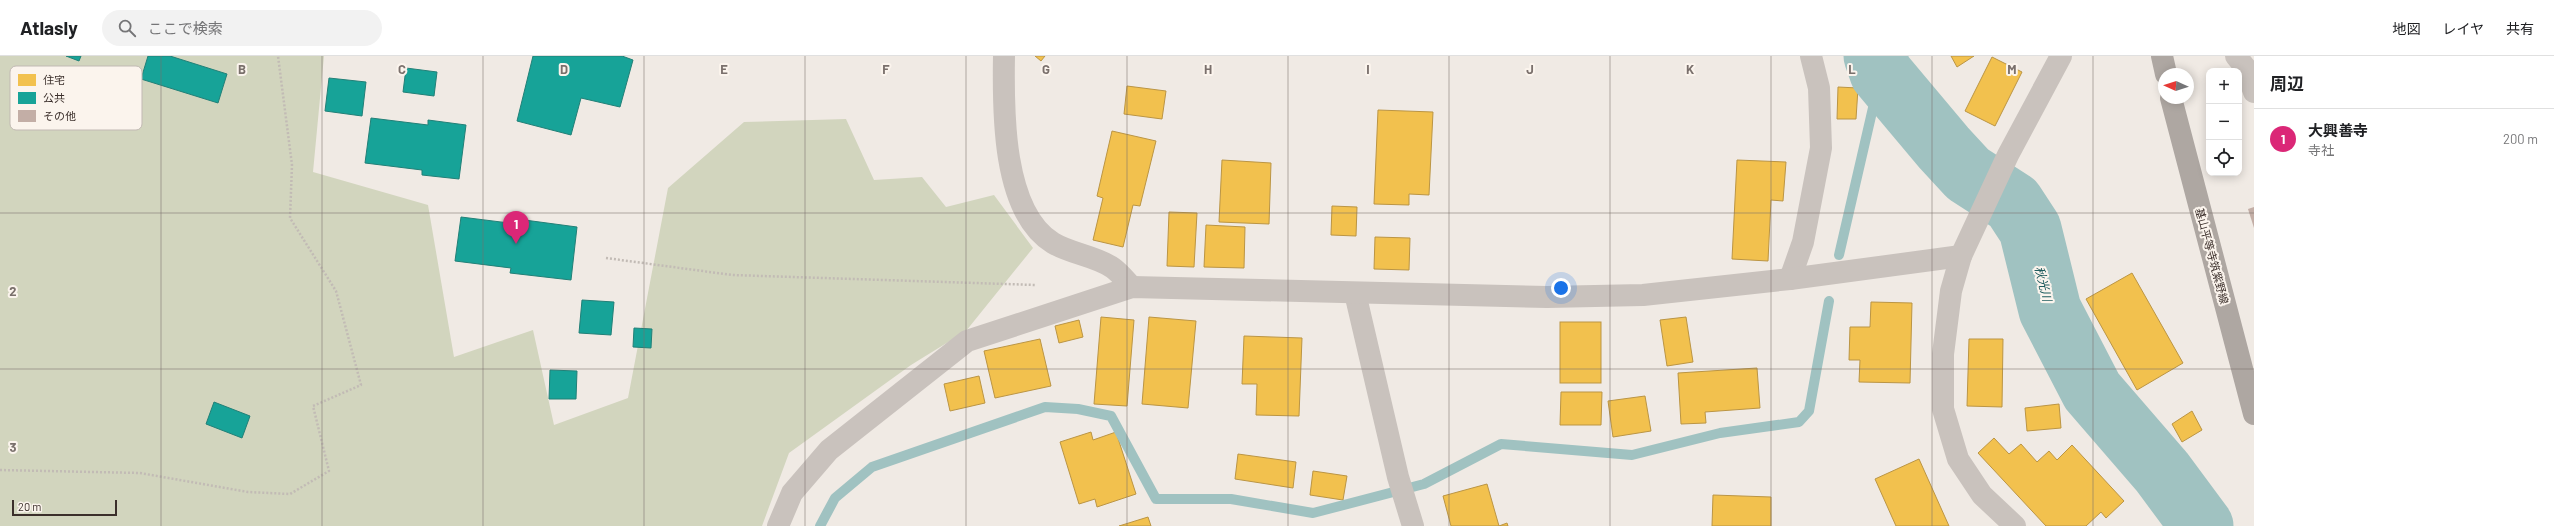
<!DOCTYPE html>
<html lang="ja">
<head>
<meta charset="utf-8">
<style>
	body { margin:0; font-family:Barlow,"Noto Sans JP",sans-serif; background:#f2f2f2; color:#202124 }
	.controls { position:absolute; right:12px; top:12px; display:grid; overflow:hidden; border-radius:8px; box-shadow:0 2px 10px #0003 }
	.controls button { width:36px; height:36px; display:grid; place-items:center; padding:0; border:0; border-bottom:1px solid #e0e0e0; background:#fff; color:#202124; font:20px sans-serif }
	.compass { position:absolute; left:2158px; top:12px; width:36px; height:36px; border-radius:50%; background:#fff; box-shadow:0 2px 10px #0003; rotate:273deg }
	.scale { position:absolute; left:12px; bottom:10px; width:105px; box-sizing:border-box; padding-left:4px; border:2px solid #3b2f2b; border-top:0; font-size:11px; line-height:14px; white-space:nowrap; color:#3b2f2b; -webkit-text-stroke:3px #fbf4ed; paint-order:stroke }
	.you { position:absolute; left:1561px; top:232px; width:14px; height:14px; margin:-10px; border:3px solid #fff; border-radius:50%; background:#1a73e8; box-shadow:0 0 0 6px #1a73e833 }
	.badge { display:grid; place-items:center; width:26px; height:26px; border-radius:50%; background:#db2777; color:#fff; font-size:13px; font-weight:700 }
	.pin { position:absolute; translate:-50% -33px; filter:drop-shadow(0 1px 2px #0008) }
	.pin::after { content:''; position:absolute; top:21px; width:14px; height:12px; background:inherit; clip-path:polygon(0 0,100% 0,50% 100%) }
	.list { margin:0; padding:0; list-style:none }
	h2 { display:flex; justify-content:space-between; align-items:center; height:52px; margin:0; padding:0 16px; font-size:17px }
	h2 small { font-size:13px; font-weight:400; color:#757577 }
	.list li { display:grid; grid-template-columns:26px 1fr auto; gap:12px; align-items:center; box-sizing:border-box; height:60px; padding:0 16px; border-top:1px solid #e0e0e0 }
	.list b { display:block; font-size:15px; white-space:nowrap }
	.list p { margin:0; font-size:13px; white-space:nowrap; color:#757577 }
	.list em { font-size:13px; font-style:normal; color:#757577 }
	.icon { flex:none; width:22px; height:22px; fill:none; stroke:currentColor; stroke-width:2; stroke-linecap:round; stroke-linejoin:round }
	.map { position:relative; flex:none; width:2254px; height:470px; overflow:hidden }
	header { display:flex; align-items:center; gap:24px; box-sizing:border-box; height:56px; padding:0 20px; background:#fff; border-bottom:1px solid #e0e0e0 }
	header strong { font-size:19px }
	nav { display:flex; gap:22px; margin-inline-start:auto; font-size:14px }
	.search { width:280px; height:36px; background:#f2f2f2; display:flex; align-items:center; gap:10px; box-sizing:border-box; padding:0 14px; border-radius:22px; color:#757577; font-size:15px }
	main { display:flex }
	aside { flex:1; background:#fff }
	.map>svg:first-child { display:block }
	.green { fill:#d2d5be }
	.homes { fill:#f2c14e; stroke:#bb9544 }
	.public { fill:#17a398; stroke:#228077 }
	.lines { fill:none; stroke-linecap:round; stroke-linejoin:round }
	.stream { stroke:#a0c2c1; stroke-width:10 }
	.river { stroke:#a0c2c1; stroke-width:63 }
	.building { fill:#c3aea6 }
	.path { stroke:#c2bbb5; stroke-width:2.5; stroke-dasharray:2 2; stroke-linecap:butt }
	.minor { stroke:#c9c2bd; stroke-width:22 }
	.major { stroke:#aea7a2; stroke-width:22 }
	.grid { fill:none; stroke:#7a706c; stroke-width:1; stroke-opacity:0.55 }
	.labels { text-anchor:middle; stroke-width:4; stroke-linejoin:round; paint-order:stroke }
	.street-label { font-size:11px; fill:#3b2f2b; stroke:#fbf4ed }
	.water-label { font-size:12px; font-style:italic; fill:#1f5c5e; stroke:#fbf4ed }
	.key { fill:#fbf4ed; stroke:#c1b9b3; stroke-width:1 }
	.key-label { font-size:11px; fill:#3b2f2b }
	.grid-label { font-size:13px; text-anchor:middle; font-weight:bold; fill:#7a706c; stroke:#fbf4ed; stroke-width:4; stroke-linejoin:round; paint-order:stroke }
</style>
</head>
<body>
<header>
<strong>Atlasly</strong>
<div class="search"><svg class="icon" aria-label="search" viewBox="0 0 24 24"><circle cx="10" cy="10" r="6"/><path d="M15 15l6 6"/></svg>ここで検索</div>
<nav><a>地図</a><a>レイヤ</a><a>共有</a></nav>
</header>
<main>
<div class="map">
<svg width="2254" height="470" viewBox="0 0 2254 470">
	<rect width="100%" height="100%" fill="#f0eae4"/>
	<path class="green" d="M0,0H324L313,116L428,149L454,301L533,274L554,369L628,342L668,132L744,66L846,63L874,124L922,121L946,151L994,139L1033,192L966,275L911,309L789,397L762,470H0Z"/>
	<g class="homes">
		<path d="M1035,0H1045L1041,5Z"/>
		<path d="M1951,0H1974L1957,11Z"/>
		<path d="M1992,1L2022,16L1995,70L1965,55Z"/>
		<path d="M1127,30L1166,35L1162,63L1124,58Z"/>
		<path d="M1838,31L1858,32L1856,63H1837Z"/>
		<path d="M1378,54L1433,56L1429,139L1409,138V149L1374,148Z"/>
		<path d="M1112,75L1156,85L1140,150L1133,149L1123,191L1093,184L1103,142L1097,140Z"/>
		<path d="M1222,104L1271,107L1269,168L1219,166Z"/>
		<path d="M1737,104L1786,106L1783,145L1771,144L1768,205L1732,203Z"/>
		<path d="M1332,150L1357,151L1356,180L1331,179Z"/>
		<path d="M1169,156L1197,157L1194,211L1167,210Z"/>
		<path d="M1206,169L1245,171L1244,212L1204,211Z"/>
		<path d="M1375,181L1410,182L1409,214L1374,213Z"/>
		<path d="M2132,217L2183,307L2137,334L2086,243Z"/>
		<path d="M1871,246L1912,247L1910,327L1859,326L1860,304H1849L1850,271H1870Z"/>
		<path d="M1101,261L1134,264L1127,350L1094,348Z"/>
		<path d="M1149,261L1196,265L1188,352L1142,348Z"/>
		<path d="M1686,261L1693,306L1667,310L1660,264Z"/>
		<path d="M1079,264L1083,281L1059,287L1055,270Z"/>
		<rect x="1560" y="266" width="41" height="61"/>
		<path d="M1244,280L1302,282L1299,360L1256,359L1257,328H1242Z"/>
		<path d="M1040,283L1051,330L995,342L984,295Z"/>
		<path d="M1969,283H2003L2002,351L1967,350Z"/>
		<path d="M1757,312L1760,352L1705,356L1706,367L1681,368L1678,317Z"/>
		<path d="M979,320L985,347L950,355L944,328Z"/>
		<path d="M1561,336H1602L1601,369H1560Z"/>
		<path d="M1645,340L1651,375L1613,381L1608,345Z"/>
		<path d="M2059,348L2061,372L2027,375L2025,352Z"/>
		<path d="M2192,355L2202,374L2182,386L2172,368Z"/>
		<path d="M1091,376L1093,384L1116,376L1136,438L1097,451L1095,443L1079,448L1060,386Z"/>
		<path d="M1994,382L2009,398L2021,388L2037,406L2049,395L2057,404L2072,389L2124,445L2106,462L2101,456L2086,470H2046L1978,397Z"/>
		<path d="M1238,398L1296,406L1293,432L1235,423Z"/>
		<path d="M1919,403L1949,470H1896L1875,423Z"/>
		<path d="M1313,415L1347,420L1343,444L1310,439Z"/>
		<path d="M1487,428L1499,470L1507,467L1508,470H1451L1443,440Z"/>
		<path d="M1713,439L1771,441V470H1712Z"/>
		<path d="M1148,461L1151,470H1119Z"/>
	</g>
	<g class="public">
		<path d="M66,0H81L79,5Z"/>
		<path d="M148,0H170L227,18L218,47L141,23Z"/>
		<path d="M533,0H622L633,4L620,51L581,42L571,79L517,65Z"/>
		<path d="M406,12L437,16L434,40L403,36Z"/>
		<path d="M329,22L366,26L362,60L325,55Z"/>
		<path d="M371,62L428,69V64L466,69L459,123L422,119V114L365,107Z"/>
		<path d="M461,161L517,168V163L577,171L571,224L510,217L511,212L455,205Z"/>
		<path d="M582,244L614,246L611,279L579,277Z"/>
		<path d="M634,272L652,273L651,292L633,291Z"/>
		<path d="M550,314L577,315L576,343H549Z"/>
		<path d="M214,346L250,360L242,382L206,368Z"/>
	</g>
	<g class="lines">
		<g class="stream">
			<path d="M1839,199L1881,17"/>
			<path d="M820,470L835,442L872,411L1045,351L1078,353L1111,360L1156,443H1231L1313,457L1424,428L1501,388L1632,399L1720,377L1799,366L1809,355L1829,245"/>
		</g>
		<path class="river" d="M1875,0L1881,17L1944,92L1968,118L2013,147L2030,173L2050,254L2092,335L2162,416L2202,470"/>
	</g>
	<path class="building" d="M2254,151V172L2248,153Z"/>
	<g class="lines">
		<g class="path">
			<path d="M606,202L732,219L1036,229"/>
			<path d="M0,414L140,417L248,436L290,438L329,415L313,350L361,329L336,235L290,162L292,109L278,0"/>
		</g>
		<g class="minor">
			<path d="M1004,0C1003,54 1002,156 1053,187C1071,198 1096,200 1113,212C1120,217 1126,225 1132,231"/>
			<path d="M2236,0L2245,11L2254,36"/>
			<path d="M1790,223L1803,186L1821,92L1819,32L1811,0"/>
			<path d="M1355,237L1398,421L1413,470"/>
			<path d="M778,470L792,437L829,394L967,285L1132,231L1547,241L1643,239L1790,223L1961,200"/>
			<path d="M2015,470L1982,439L1958,403L1943,353V298L1951,235L1961,200L2008,99L2061,0"/>
		</g>
		<g class="major">
			<path d="M2162,0L2166,18"/>
			<path d="M2171,42L2254,358"/>
		</g>
	</g>
	<path class="grid" d="M161,0V470M322,0V470M483,0V470M644,0V470M805,0V470M966,0V470M1127,0V470M1288,0V470M1449,0V470M1610,0V470M1771,0V470M1932,0V470M2093,0V470M0,157H2254M0,313H2254"/>
	<g class="labels">
		<g class="street-label">
			<text transform="translate(2212 200) rotate(75)" y="4">基山平等寺筑紫野線</text>
		</g>
		<g class="water-label">
			<text transform="translate(2043 228) rotate(76)" y="4">秋光川</text>
		</g>
	</g>
	<rect x="10" y="10" width="132" height="64" rx="6" class="key"/>
	<rect x="18" y="18" width="18" height="12" fill="#f2c14e"/>
	<rect x="18" y="36" width="18" height="12" fill="#17a398"/>
	<rect x="18" y="54" width="18" height="12" fill="#c3aea6"/>
	<g class="key-label">
		<text x="43" y="28">住宅</text>
		<text x="43" y="46">公共</text>
		<text x="43" y="64">その他</text>
	</g>
	<g class="grid-label">
		<text x="242" y="18">B</text>
		<text x="402" y="18">C</text>
		<text x="564" y="18">D</text>
		<text x="724" y="18">E</text>
		<text x="886" y="18">F</text>
		<text x="1046" y="18">G</text>
		<text x="1208" y="18">H</text>
		<text x="1368" y="18">I</text>
		<text x="1530" y="18">J</text>
		<text x="1690" y="18">K</text>
		<text x="1852" y="18">L</text>
		<text x="2012" y="18">M</text>
		<text x="13" y="240">2</text>
		<text x="13" y="396">3</text>
	</g>
</svg>
<div class="controls">
<button>+</button>
<button>−</button>
<button><svg class="icon" aria-label="locate" viewBox="0 0 24 24"><circle cx="12" cy="12" r="6"/><path d="M12 2v4M12 18v4M2 12h4M18 12h4"/></svg></button>
</div>
<svg class="compass" viewBox="-18 -18 36 36"><path d="M0-13l5 13h-10z" fill="#e53935"/><path d="M0 13l5-13h-10z" fill="#757577"/></svg>
<div class="scale">20 m</div>
<div class="you"></div>
<div class="pin badge" style="left:516px;top:188px">1</div>
</div>
<aside>
<h2>周辺<small></small></h2>
<ul class="list">
<li><span class="badge">1</span><div><b>大興善寺</b><p>寺社</p></div><em>200 m</em></li>
</ul>
</aside>
</main>
</body>
</html>
